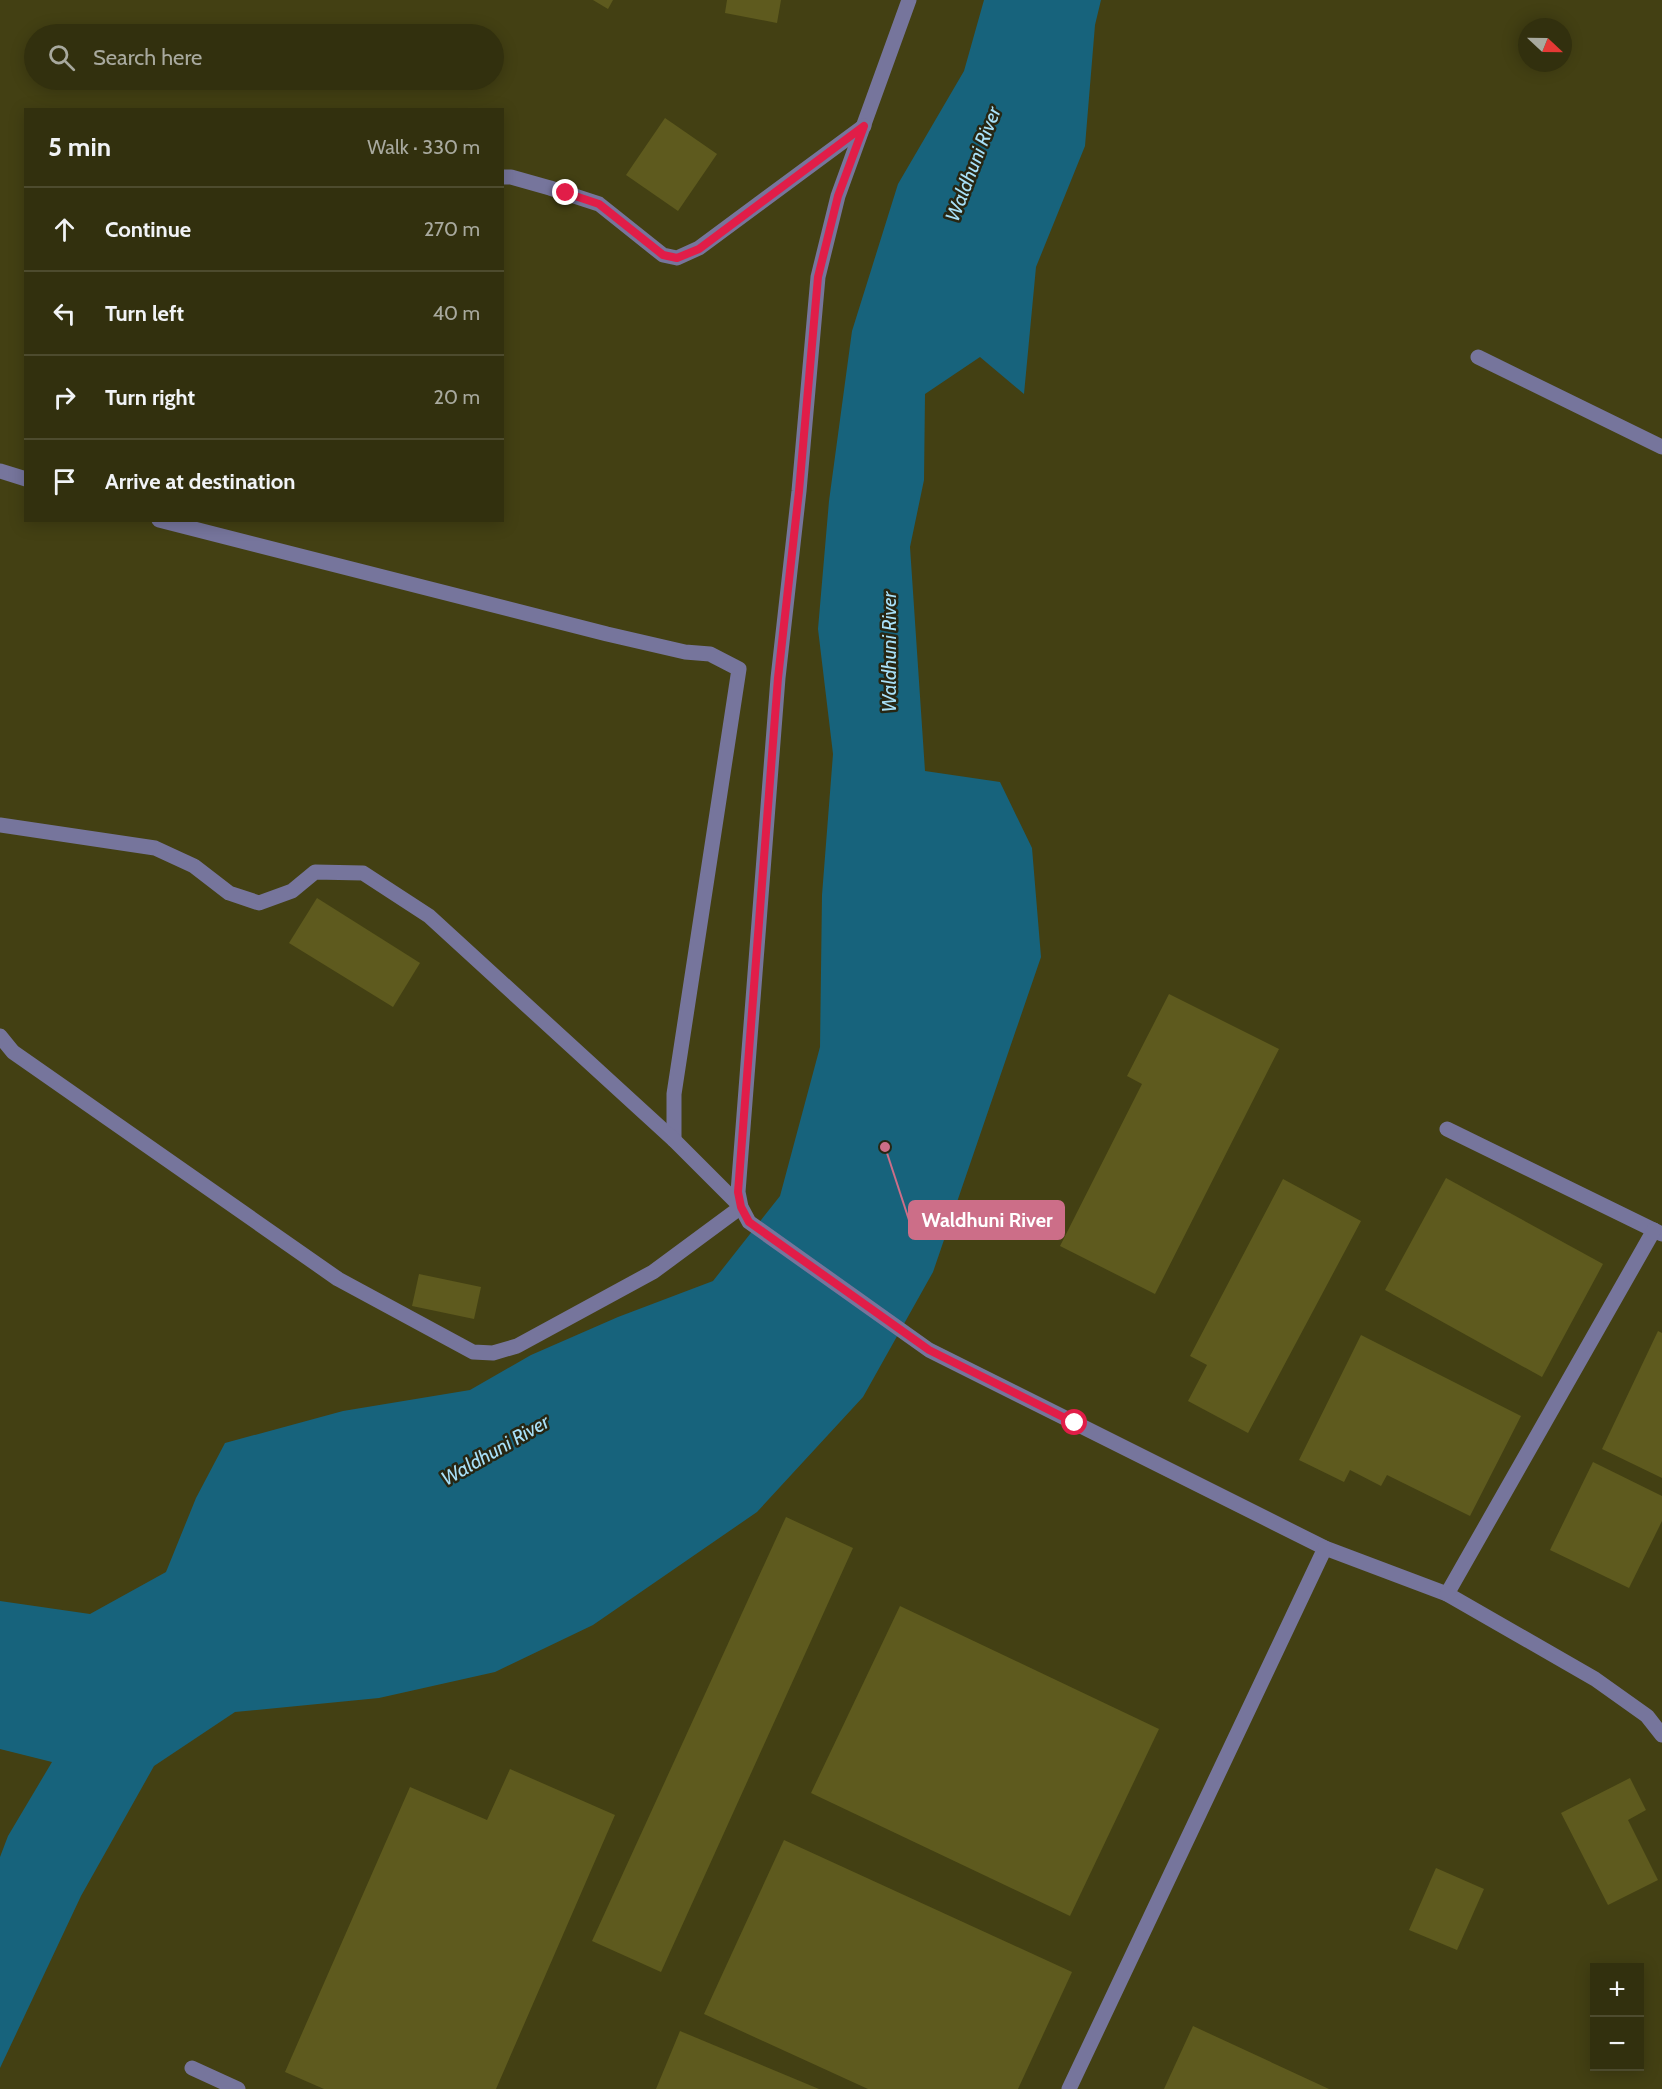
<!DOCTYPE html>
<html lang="en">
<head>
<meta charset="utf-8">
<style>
	body { margin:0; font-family:Cabin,sans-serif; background:#3a3817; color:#f1f3f6 }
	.controls { position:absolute; right:18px; bottom:18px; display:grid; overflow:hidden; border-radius:0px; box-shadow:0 3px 15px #0003 }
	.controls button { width:54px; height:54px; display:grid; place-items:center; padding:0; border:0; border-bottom:2px solid #4d4b2e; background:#32300e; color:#f1f3f6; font:30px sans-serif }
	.compass { position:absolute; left:1518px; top:18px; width:54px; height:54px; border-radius:50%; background:#32300e; box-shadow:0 3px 15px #0003; rotate:112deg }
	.stop { position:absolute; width:18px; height:18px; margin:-14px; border:4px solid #e11d48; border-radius:50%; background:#fff }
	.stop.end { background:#e11d48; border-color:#fff; box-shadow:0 2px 6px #0008 }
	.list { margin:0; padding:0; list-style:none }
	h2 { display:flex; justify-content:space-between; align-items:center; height:78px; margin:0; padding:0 24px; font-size:26px }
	h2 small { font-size:20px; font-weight:400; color:#a8a99e }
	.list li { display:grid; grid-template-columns:39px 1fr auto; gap:18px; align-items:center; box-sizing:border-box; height:84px; padding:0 24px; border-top:2px solid #4d4b2e }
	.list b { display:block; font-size:22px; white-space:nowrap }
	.list em { font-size:20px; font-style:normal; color:#a8a99e }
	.icon { flex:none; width:33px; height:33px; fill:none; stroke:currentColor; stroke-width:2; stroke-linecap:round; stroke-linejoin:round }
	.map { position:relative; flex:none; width:1662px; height:2089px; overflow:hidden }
	.search { position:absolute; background:#32300e; box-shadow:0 3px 15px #0003; left:24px; top:24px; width:480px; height:66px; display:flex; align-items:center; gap:15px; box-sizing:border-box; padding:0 21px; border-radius:33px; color:#a8a99e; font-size:22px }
	.panel { position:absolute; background:#32300e; box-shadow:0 3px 15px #0003; left:24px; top:108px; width:480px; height:414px; border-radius:0px }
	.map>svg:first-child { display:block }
	.water { fill:#17637c }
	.building { fill:#5e5a1e }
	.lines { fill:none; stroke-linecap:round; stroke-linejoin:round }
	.minor { stroke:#76759c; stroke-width:15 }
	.route { stroke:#e11d48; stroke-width:8 }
	.labels { text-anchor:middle; stroke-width:5; stroke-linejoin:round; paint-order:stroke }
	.water-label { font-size:20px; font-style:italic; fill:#a9e1f9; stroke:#272613 }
	.leader { fill:none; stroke:#cc6e88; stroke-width:2 }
	.callout-dot { fill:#cc6e88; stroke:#272613; stroke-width:2 }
	.callout { fill:#cc6e88; stroke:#cc6e88; stroke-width:2 }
	.callout-label { font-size:20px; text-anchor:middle; font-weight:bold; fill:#fff }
</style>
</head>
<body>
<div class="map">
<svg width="1662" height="2089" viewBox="0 0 1662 2089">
	<rect width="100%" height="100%" fill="#434013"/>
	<path class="water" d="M984,0H1101L1095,25L1085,146L1036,267L1024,394L980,357L925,394L924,480L910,547L925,771L1000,782L1032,848L1041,957L933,1272L863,1397L757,1512L593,1625L495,1672L379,1698L235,1712L154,1766L81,1896L0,2068V1857L8,1836L52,1762L0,1749V1601L90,1614L166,1572L196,1498L225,1443L343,1411L470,1390L531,1355L618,1317L713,1281L780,1196L820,1047L822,895L833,754L818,629L829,501L852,331L898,184L964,71Z"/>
	<g class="building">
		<path d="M593,0H613L608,9Z"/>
		<path d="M727,0H781L777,23L725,13Z"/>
		<path d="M665,118L717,154L678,211L626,175Z"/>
		<path d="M317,898L420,963L393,1007L289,943Z"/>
		<path d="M1169,994L1279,1049L1155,1294L1060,1246L1142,1084L1127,1076Z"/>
		<path d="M1446,1178L1603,1264L1542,1377L1385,1290Z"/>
		<path d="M1283,1179L1361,1221L1248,1433L1188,1401L1207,1365L1190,1356Z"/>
		<path d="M419,1274L481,1287L474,1319L412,1306Z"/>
		<path d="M1658,1331L1662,1333V1478L1602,1449Z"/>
		<path d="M1361,1335L1521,1416L1470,1516L1387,1475L1381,1486L1350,1470L1344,1482L1299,1460Z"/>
		<path d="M1593,1462L1662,1496V1521L1629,1588L1550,1550Z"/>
		<path d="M786,1517L853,1548L661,1972L592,1941Z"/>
		<path d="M900,1606L1159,1729L1070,1916L811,1793Z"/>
		<path d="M510,1769L615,1815L496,2089H324L285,2072L410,1787L487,1820Z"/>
		<path d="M1630,1778L1646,1810L1628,1820L1658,1880L1608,1905L1561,1813Z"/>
		<path d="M784,1840L1072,1972L1018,2089H868L704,2014Z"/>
		<path d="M1436,1868L1484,1889L1457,1950L1409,1930Z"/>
		<path d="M1193,2026L1329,2089H1164Z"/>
		<path d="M680,2031L819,2089H656Z"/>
	</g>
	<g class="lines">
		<g class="minor">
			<path d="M909,0L838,196L818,277L799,491L778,678L738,1192L741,1207L749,1222L929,1350L1325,1548L1447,1594L1595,1679L1647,1716L1662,1735"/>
			<path d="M502,177H511L550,188L599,204L663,255L677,258L699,248L864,126"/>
			<path d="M1478,357L1662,447"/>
			<path d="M0,471L26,479"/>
			<path d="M159,520L607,634L685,652L710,654L739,669L674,1094V1140"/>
			<path d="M0,825L155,848L194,866L229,893L259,903L292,891L315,872L363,873L429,916L674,1140L741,1207L653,1272L517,1346L493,1353L473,1352L338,1279L13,1052L0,1036"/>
			<path d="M1447,1129L1662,1234"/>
			<path d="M1447,1594L1654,1230"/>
			<path d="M192,2068L238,2089"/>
			<path d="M1069,2089L1325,1548"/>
		</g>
	</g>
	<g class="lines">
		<path class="route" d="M566,193L599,204L663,255L677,258L699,249L864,126L838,196L818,277L799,491L778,678L738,1192L741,1207L749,1222L929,1350L1075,1423"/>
	</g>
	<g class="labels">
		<g class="water-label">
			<text transform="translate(973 164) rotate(-69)" y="7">Waldhuni River</text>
			<text transform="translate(889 652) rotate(-90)" y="7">Waldhuni River</text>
			<text transform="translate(495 1450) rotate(-30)" y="7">Waldhuni River</text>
		</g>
	</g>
	<path class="leader" d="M885 1147L909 1220"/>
	<circle class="callout-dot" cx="885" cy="1147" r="6"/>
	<rect class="callout" x="909" y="1201" width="155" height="38" rx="6"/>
	<g class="callout-label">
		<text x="987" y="1227">Waldhuni River</text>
	</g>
</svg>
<div class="controls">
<button>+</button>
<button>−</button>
</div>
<svg class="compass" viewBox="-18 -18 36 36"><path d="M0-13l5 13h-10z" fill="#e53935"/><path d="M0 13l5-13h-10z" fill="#a8a99e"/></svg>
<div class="stop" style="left:1075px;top:1423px"></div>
<div class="stop end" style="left:566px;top:193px"></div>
<div class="search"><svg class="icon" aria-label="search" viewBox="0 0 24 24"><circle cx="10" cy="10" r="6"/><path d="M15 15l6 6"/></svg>Search here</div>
<section class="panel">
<h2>5 min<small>Walk · 330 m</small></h2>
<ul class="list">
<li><svg class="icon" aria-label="ahead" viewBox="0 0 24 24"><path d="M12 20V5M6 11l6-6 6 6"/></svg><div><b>Continue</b></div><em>270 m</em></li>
<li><svg class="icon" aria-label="left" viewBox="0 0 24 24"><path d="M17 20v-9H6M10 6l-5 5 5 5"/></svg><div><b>Turn left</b></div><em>40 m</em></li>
<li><svg class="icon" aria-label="right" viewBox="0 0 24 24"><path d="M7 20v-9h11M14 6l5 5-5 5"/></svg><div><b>Turn right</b></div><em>20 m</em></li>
<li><svg class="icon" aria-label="arrive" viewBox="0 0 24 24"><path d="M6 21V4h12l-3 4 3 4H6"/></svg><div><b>Arrive at destination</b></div></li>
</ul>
</section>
</div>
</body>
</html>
